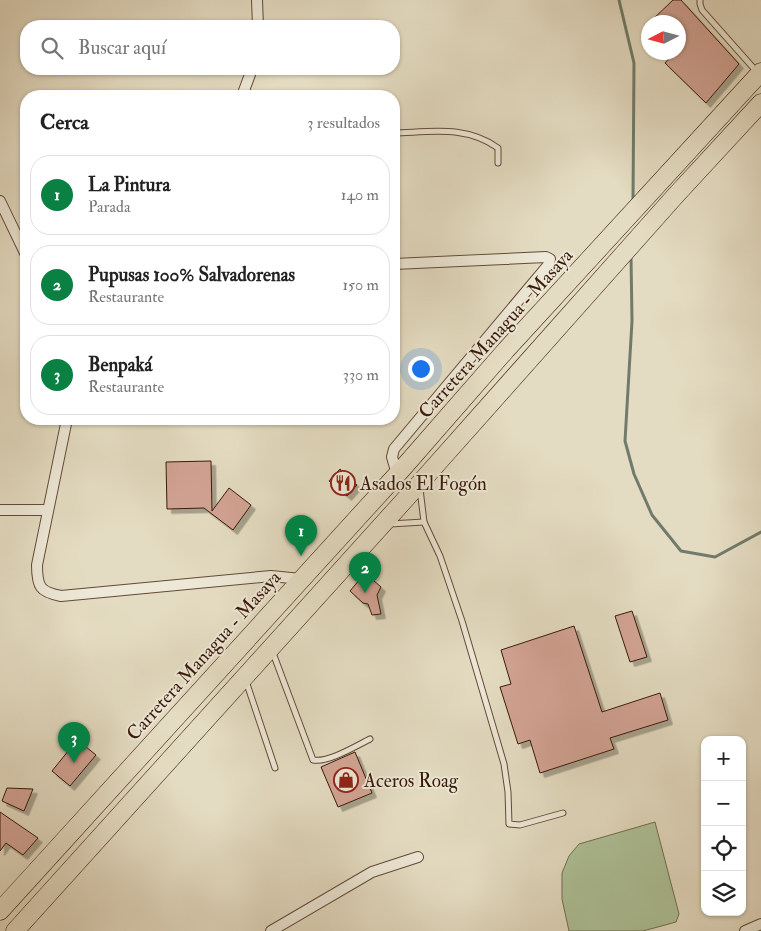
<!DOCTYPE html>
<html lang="es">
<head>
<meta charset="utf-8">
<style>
	body { margin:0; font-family:"IM FELL Double Pica",serif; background:#f6f6f6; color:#222 }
	.controls { position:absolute; right:15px; bottom:15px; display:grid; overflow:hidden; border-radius:10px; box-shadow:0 1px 4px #0004 }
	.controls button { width:45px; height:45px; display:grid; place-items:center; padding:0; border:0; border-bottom:1px solid #e0e0e0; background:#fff; color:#222; font:25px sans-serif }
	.compass { position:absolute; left:641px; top:15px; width:45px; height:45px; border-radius:50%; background:#fff; box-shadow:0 1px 4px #0004; rotate:264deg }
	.you { position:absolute; left:420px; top:368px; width:18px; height:18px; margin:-12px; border:4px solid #fff; border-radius:50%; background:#1a73e8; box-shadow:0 0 0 8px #1a73e833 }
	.badge { display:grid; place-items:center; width:32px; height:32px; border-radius:50%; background:#0b8043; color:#fff; font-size:16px; font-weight:700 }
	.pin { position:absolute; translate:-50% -41px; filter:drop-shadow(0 1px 2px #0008) }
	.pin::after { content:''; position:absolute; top:26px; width:18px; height:15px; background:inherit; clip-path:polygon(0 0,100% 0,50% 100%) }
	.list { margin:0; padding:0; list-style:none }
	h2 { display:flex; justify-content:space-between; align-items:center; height:65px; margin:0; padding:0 20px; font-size:21px }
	h2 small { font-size:16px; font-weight:400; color:#767676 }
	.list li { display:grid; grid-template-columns:32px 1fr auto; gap:15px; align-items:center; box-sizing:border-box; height:80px; margin:0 10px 10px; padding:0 10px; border:1px solid #e0e0e0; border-radius:20px }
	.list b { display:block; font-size:19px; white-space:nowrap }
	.list p { margin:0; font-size:16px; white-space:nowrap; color:#767676 }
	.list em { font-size:16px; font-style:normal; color:#767676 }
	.icon { flex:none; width:28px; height:28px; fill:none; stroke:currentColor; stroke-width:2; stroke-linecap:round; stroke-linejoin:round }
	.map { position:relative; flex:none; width:761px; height:931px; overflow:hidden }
	.search { position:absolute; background:#fff; box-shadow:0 1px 4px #0004; left:20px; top:20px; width:380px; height:55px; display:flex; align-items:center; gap:12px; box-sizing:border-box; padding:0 18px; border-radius:20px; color:#767676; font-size:19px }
	.panel { position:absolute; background:#fff; box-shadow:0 1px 4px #0004; left:20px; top:90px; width:380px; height:335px; border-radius:20px }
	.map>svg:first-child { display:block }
	.green { fill:#aec298; stroke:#736e50 }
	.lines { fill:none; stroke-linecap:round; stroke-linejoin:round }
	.stream { stroke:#717b6b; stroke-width:3 }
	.building { fill:#d3a495; stroke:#381909; filter:url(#shadow) }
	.service-casing { stroke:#634a37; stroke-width:7 }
	.minor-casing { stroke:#634a37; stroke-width:12 }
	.trunk-casing { stroke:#381909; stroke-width:19 }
	.service { stroke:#ede8d7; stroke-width:5 }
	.minor { stroke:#ede8d7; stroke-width:10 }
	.trunk { stroke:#e4dcc2; stroke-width:18 }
	.labels { text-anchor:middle; stroke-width:4; stroke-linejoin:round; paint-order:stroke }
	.street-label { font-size:19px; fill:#381909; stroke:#ede8d7 }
	.poi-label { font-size:19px; fill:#381909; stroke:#ede8d7; text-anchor:start }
</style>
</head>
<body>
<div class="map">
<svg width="761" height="931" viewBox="0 0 761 931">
	<defs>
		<filter id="shadow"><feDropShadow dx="4.5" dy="4.5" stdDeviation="0" flood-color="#0004"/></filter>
	</defs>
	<rect width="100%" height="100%" fill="#e4dcc2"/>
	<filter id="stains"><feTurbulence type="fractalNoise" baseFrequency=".004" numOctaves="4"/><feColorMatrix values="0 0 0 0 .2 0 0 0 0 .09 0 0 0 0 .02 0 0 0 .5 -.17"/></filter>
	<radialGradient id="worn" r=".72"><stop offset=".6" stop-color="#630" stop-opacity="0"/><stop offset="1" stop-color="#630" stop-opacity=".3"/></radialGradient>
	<path class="green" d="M655,822L679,914L676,922L643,931H569L562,899V873L569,856L579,844Z"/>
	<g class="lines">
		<g class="stream">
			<path d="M619,0L634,63L633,202"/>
			<path d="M631,256L632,321L625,441L634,474L652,515L681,551L715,557L761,532"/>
		</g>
	</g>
	<g class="building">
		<path d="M673,0H681L739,64L706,103L665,63L675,52H678V22H650Z"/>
		<path d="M211,461L212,511L229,488L251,505L233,530L204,508L167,509L166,462Z"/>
		<path d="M340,469L357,485L347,496L329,481Z"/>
		<path d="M365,573L381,587L377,595L381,614L372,615L368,604L363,603L350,591Z"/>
		<path d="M632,611L647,657L630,662L615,616Z"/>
		<path d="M574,626L602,712L660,693L668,720L610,738L614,749L540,773L530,740L518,744L500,687L511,684L501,650Z"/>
		<path d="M70,734L96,755L70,786L52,771L69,750L62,744Z"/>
		<path d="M355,752L372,793L338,807L321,767Z"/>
		<path d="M7,788L33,789L24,811L2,801Z"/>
		<path d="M0,812L38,838L23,855L6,843L0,851Z"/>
	</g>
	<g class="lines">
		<defs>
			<g id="service">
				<path d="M700,0V4L702,10L757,72"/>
				<path d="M394,133C431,132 466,125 498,148V163"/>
				<path d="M420,489L424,522L440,556L462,621L504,764L508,792L509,824L520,825L563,813"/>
				<path d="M390,524L424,522"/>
				<path d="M273,653L313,760C328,763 356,746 370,739"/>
				<path d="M246,681L275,768"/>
			</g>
			<g id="minor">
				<path d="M257,0L258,26"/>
				<path d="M242,96L252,69"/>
				<path d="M0,201L26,255"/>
				<path d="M394,264L546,257L550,259L549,264L394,449L392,457L397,474"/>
				<path d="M67,419L37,565C37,587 40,592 61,596L271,576L301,579"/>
				<path d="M0,510H48"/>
				<path d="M271,931L372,872L418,857"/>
				<path d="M745,931L761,924"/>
			</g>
			<g id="trunk">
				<path d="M0,911L402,469L506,350L761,72"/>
				<path d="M15,931L419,484L676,195L761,103"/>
			</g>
		</defs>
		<use href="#service" class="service-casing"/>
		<use href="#minor" class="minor-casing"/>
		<use href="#trunk" class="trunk-casing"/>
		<use href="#service" class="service"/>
		<use href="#minor" class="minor"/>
		<use href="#trunk" class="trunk"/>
	</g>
	<defs>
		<symbol id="restaurant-ring" viewBox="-11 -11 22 22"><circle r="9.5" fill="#ede8d7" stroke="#8f2418" stroke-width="1.5"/><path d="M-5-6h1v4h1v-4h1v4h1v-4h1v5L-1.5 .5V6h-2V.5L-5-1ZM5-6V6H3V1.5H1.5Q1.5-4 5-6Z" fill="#8f2418"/></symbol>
		<symbol id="shop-ring" viewBox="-11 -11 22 22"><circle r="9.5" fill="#ede8d7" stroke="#8f2418" stroke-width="1.5"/><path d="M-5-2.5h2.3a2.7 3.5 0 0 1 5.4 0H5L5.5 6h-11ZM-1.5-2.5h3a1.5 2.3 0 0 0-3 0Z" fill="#8f2418"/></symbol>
	</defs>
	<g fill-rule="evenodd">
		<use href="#restaurant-ring" x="329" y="469" width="28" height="28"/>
		<use href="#shop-ring" x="332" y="766" width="28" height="28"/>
	</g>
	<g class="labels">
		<g class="street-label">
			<text transform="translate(495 333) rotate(-48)" y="7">Carretera Managua - Masaya</text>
			<text transform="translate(203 655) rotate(-48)" y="7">Carretera Managua - Masaya</text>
		</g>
		<g class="poi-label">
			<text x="360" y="490">Asados El Fogón</text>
			<text x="364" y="787">Aceros Roag</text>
		</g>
	</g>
	<rect width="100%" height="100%" filter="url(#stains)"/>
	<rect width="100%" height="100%" fill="url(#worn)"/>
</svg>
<div class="controls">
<button>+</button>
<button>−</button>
<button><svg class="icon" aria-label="locate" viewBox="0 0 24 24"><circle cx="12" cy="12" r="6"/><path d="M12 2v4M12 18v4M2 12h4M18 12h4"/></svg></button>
<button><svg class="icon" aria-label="layers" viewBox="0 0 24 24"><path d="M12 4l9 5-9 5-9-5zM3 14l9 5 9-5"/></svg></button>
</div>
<svg class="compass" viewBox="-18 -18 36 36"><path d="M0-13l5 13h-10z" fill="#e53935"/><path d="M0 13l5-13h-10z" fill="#767676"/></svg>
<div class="you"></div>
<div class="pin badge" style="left:301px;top:556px">1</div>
<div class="pin badge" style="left:365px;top:593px">2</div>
<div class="pin badge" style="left:74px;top:763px">3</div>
<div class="search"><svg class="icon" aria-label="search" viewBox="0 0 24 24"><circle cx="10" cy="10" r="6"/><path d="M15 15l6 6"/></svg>Buscar aquí</div>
<section class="panel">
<h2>Cerca<small>3 resultados</small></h2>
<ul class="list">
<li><span class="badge">1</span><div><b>La Pintura</b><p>Parada</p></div><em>140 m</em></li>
<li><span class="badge">2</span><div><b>Pupusas 100% Salvadorenas</b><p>Restaurante</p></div><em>150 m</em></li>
<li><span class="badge">3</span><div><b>Benpaká</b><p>Restaurante</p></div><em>330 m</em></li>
</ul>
</section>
</div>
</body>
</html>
